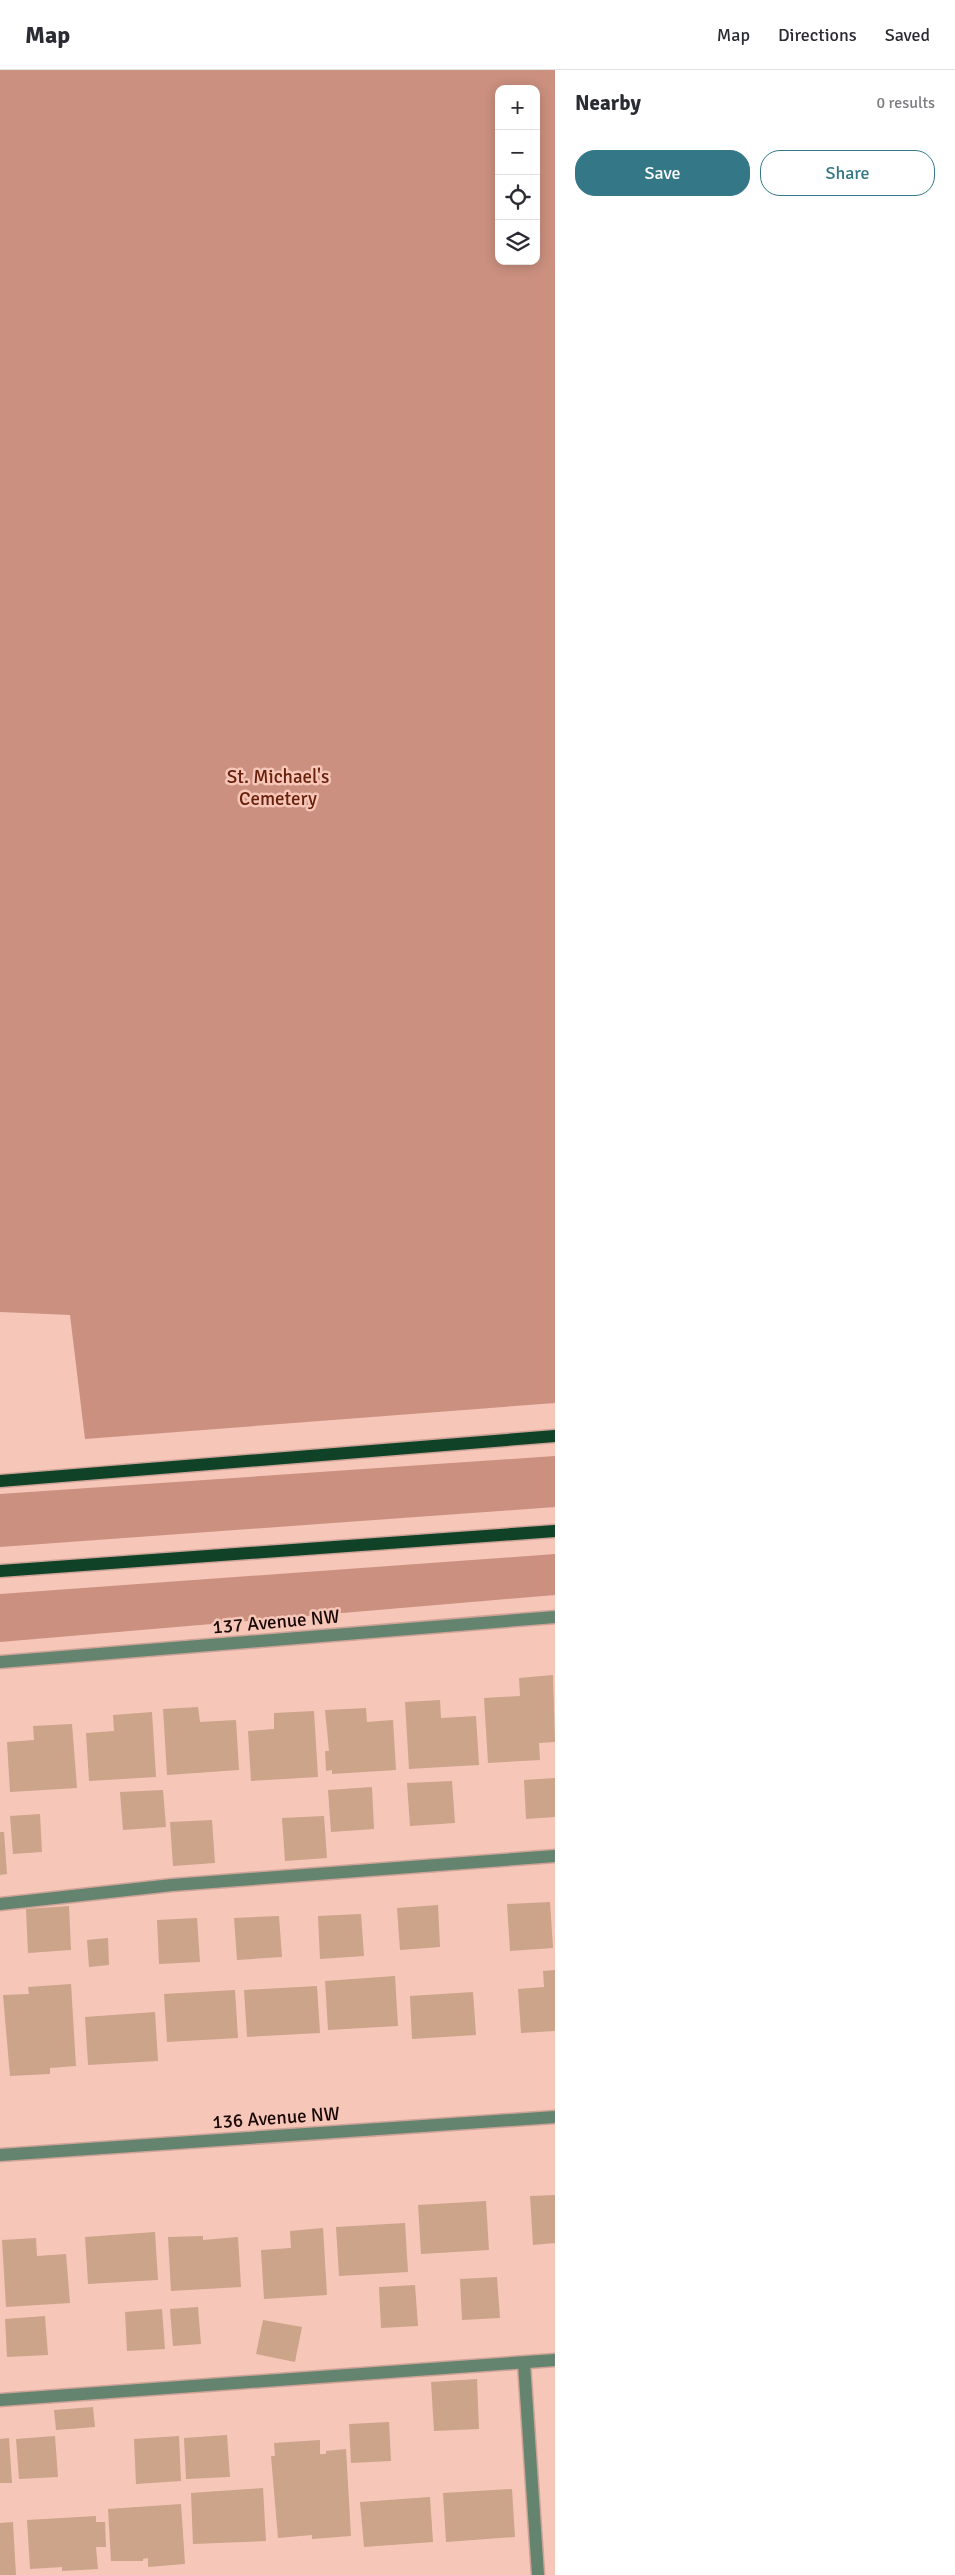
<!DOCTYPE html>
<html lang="en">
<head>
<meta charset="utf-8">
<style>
	body { margin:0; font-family:Signika,sans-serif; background:#f2f2f3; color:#2b2b33 }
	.controls { position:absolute; right:15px; top:15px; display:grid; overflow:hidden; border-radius:10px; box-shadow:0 2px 12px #0003 }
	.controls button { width:45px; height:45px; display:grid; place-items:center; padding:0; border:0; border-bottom:1px solid #e1e1e2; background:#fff; color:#2b2b33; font:25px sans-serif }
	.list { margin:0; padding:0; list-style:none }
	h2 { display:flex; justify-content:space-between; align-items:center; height:65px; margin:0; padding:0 20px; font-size:21px }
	h2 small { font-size:16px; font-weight:400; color:#7c7c81 }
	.actions { display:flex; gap:10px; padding:15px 20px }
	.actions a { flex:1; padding:11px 0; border:1px solid #347787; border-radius:20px; text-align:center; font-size:18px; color:#347787 }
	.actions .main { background:#347787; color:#fff }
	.icon { flex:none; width:28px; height:28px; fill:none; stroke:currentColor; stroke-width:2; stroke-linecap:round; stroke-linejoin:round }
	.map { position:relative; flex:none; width:555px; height:2505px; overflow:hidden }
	header { display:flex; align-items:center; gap:30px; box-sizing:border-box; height:70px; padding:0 25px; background:#fff; border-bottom:1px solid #e1e1e2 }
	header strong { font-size:24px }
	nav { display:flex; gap:28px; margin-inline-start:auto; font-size:18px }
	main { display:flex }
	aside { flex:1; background:#fff }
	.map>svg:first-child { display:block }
	.green { fill:#cb907f; fill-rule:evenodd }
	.building { fill:#cba489 }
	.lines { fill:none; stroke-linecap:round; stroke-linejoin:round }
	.minor-casing { stroke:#cea498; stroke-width:15 }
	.major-casing { stroke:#cea498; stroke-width:15 }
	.minor { stroke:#658470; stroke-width:12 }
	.major { stroke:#0f4227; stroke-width:12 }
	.labels { text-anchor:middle; stroke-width:5; stroke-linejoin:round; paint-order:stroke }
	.park-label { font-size:19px; fill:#68200b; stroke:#f6c6b8 }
	.street-label { font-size:19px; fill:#180805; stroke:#f6c6b8 }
</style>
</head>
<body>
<header>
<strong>Map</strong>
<nav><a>Map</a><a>Directions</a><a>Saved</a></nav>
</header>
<main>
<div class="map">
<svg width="555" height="2505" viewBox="0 0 555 2505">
	<rect width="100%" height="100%" fill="#f6c6b8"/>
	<g class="green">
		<path d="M0,0H555V1333L85,1369L70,1245L0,1242ZM499,19H536V191H499Z"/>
		<path d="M555,1386V1437L0,1477V1424Z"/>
		<path d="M555,1484V1525L0,1572V1524Z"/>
	</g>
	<g class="building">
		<path d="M553,1605L555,1672L539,1673L540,1690L488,1693L484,1628L520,1626L519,1608Z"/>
		<path d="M440,1630L441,1648L476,1646L479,1695L409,1699L405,1632Z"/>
		<path d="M198,1637L200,1652L236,1650L239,1700L167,1705L163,1639Z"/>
		<path d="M366,1638L367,1652L393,1650L396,1700L332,1704V1700L326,1701L325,1681H329L325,1640Z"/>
		<path d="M314,1641L318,1707L251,1711L248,1661L274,1659V1643Z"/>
		<path d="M152,1642L156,1707L89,1711L86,1663L114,1661L113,1645Z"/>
		<path d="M72,1654L77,1718L10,1722L7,1672L34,1670L33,1656Z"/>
		<path d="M555,1708V1747L526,1749L524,1710Z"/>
		<path d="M452,1711L455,1753L410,1756L407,1713Z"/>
		<path d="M372,1717L374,1759L331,1762L328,1720Z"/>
		<path d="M163,1720L166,1757L123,1760L120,1722Z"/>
		<path d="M40,1744L42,1782L13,1784L10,1746Z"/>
		<path d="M324,1746L327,1788L285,1791L282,1748Z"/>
		<path d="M212,1750L215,1793L173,1796L170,1752Z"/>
		<path d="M0,1762H4L7,1804L0,1805Z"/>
		<path d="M550,1832L553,1878L510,1881L507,1834Z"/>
		<path d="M438,1835L440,1877L400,1880L397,1838Z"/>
		<path d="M69,1836L71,1880L28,1883L26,1839Z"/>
		<path d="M361,1844L364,1886L320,1889L318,1846Z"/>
		<path d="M279,1846L282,1887L237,1890L234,1848Z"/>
		<path d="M197,1848L200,1892L159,1894L157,1850Z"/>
		<path d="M108,1868L109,1895L89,1897L87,1870Z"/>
		<path d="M555,1900V1961L521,1963L518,1919L544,1917L543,1901Z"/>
		<path d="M395,1906L398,1956L328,1960L325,1911Z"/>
		<path d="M71,1914L76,1996L50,1998V2004L10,2006L3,1925L29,1924L28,1917Z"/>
		<path d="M317,1916L320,1963L247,1967L244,1920Z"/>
		<path d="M235,1920L238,1968L167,1972L164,1924Z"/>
		<path d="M473,1922L476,1965L412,1969L410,1926Z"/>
		<path d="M155,1942L158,1991L88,1995L85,1947Z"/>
		<path d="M555,2125V2173L533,2175L530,2126Z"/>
		<path d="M486,2131L489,2180L421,2184L418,2135Z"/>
		<path d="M405,2153L408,2202L339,2206L336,2157Z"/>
		<path d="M323,2158L327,2225L264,2229L261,2180L291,2178L290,2161Z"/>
		<path d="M155,2162L158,2210L88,2214L85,2167Z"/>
		<path d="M203,2166V2170L238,2167L241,2217L171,2221L168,2167Z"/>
		<path d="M36,2168L37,2186L66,2184L70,2233L6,2237L2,2170Z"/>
		<path d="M497,2207L500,2248L462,2250L460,2209Z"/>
		<path d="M415,2215L418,2256L381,2258L379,2217Z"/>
		<path d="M198,2237L201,2274L173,2276L170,2239Z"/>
		<path d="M162,2239L165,2279L127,2281L125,2242Z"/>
		<path d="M45,2246L48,2285L7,2287L5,2249Z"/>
		<path d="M263,2250L302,2257L295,2292L256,2284Z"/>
		<path d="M477,2309L479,2359L434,2361L431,2312Z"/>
		<path d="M93,2337L95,2357L56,2360L54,2340Z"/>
		<path d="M389,2352L391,2391L351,2393L349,2354Z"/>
		<path d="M227,2365L230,2407L186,2409L184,2368Z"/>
		<path d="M55,2366L58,2407L19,2409L16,2369Z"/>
		<path d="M179,2366L181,2411L136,2414L134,2369Z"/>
		<path d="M9,2368L12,2413H0V2369Z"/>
		<path d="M320,2370V2384H326V2381L346,2379L351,2466L312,2469V2465L278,2468L271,2386H275L274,2373Z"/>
		<path d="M263,2418L266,2471L193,2474L191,2423Z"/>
		<path d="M512,2419L515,2467L446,2472L443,2423Z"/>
		<path d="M430,2427L433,2472L364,2477L360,2432Z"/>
		<path d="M181,2434L185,2494L148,2497V2488L143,2489V2491H111L108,2439Z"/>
		<path d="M96,2446V2452H105L106,2477H96L98,2499L62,2501V2497L30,2499L27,2450Z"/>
		<path d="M13,2452L16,2505H0V2453Z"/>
	</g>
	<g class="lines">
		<defs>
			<g id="minor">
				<path d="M0,1592L555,1547"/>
				<path d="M0,1834L172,1815L555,1786"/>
				<path d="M0,2085L555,2047"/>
				<path d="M524,2293L538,2505"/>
				<path d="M0,2330L555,2290"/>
			</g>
			<g id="major">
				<path d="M0,1411L555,1366"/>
				<path d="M0,1501L555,1461"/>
			</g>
		</defs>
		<use href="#minor" class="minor-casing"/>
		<use href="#major" class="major-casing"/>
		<use href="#minor" class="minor"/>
		<use href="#major" class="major"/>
	</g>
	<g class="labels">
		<g class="park-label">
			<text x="278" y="713">St. Michael's<tspan x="278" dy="22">Cemetery</tspan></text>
		</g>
		<g class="street-label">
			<text transform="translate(276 1551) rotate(-5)" y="7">137 Avenue NW</text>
			<text transform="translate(276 2047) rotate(-4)" y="7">136 Avenue NW</text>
		</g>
	</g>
</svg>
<div class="controls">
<button>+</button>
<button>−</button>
<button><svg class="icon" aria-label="locate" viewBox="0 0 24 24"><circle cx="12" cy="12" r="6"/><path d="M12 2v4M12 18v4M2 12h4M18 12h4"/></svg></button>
<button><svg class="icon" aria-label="layers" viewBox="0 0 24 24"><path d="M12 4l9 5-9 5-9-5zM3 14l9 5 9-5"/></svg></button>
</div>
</div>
<aside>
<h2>Nearby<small>0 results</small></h2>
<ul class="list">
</ul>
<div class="actions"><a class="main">Save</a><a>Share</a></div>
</aside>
</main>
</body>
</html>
